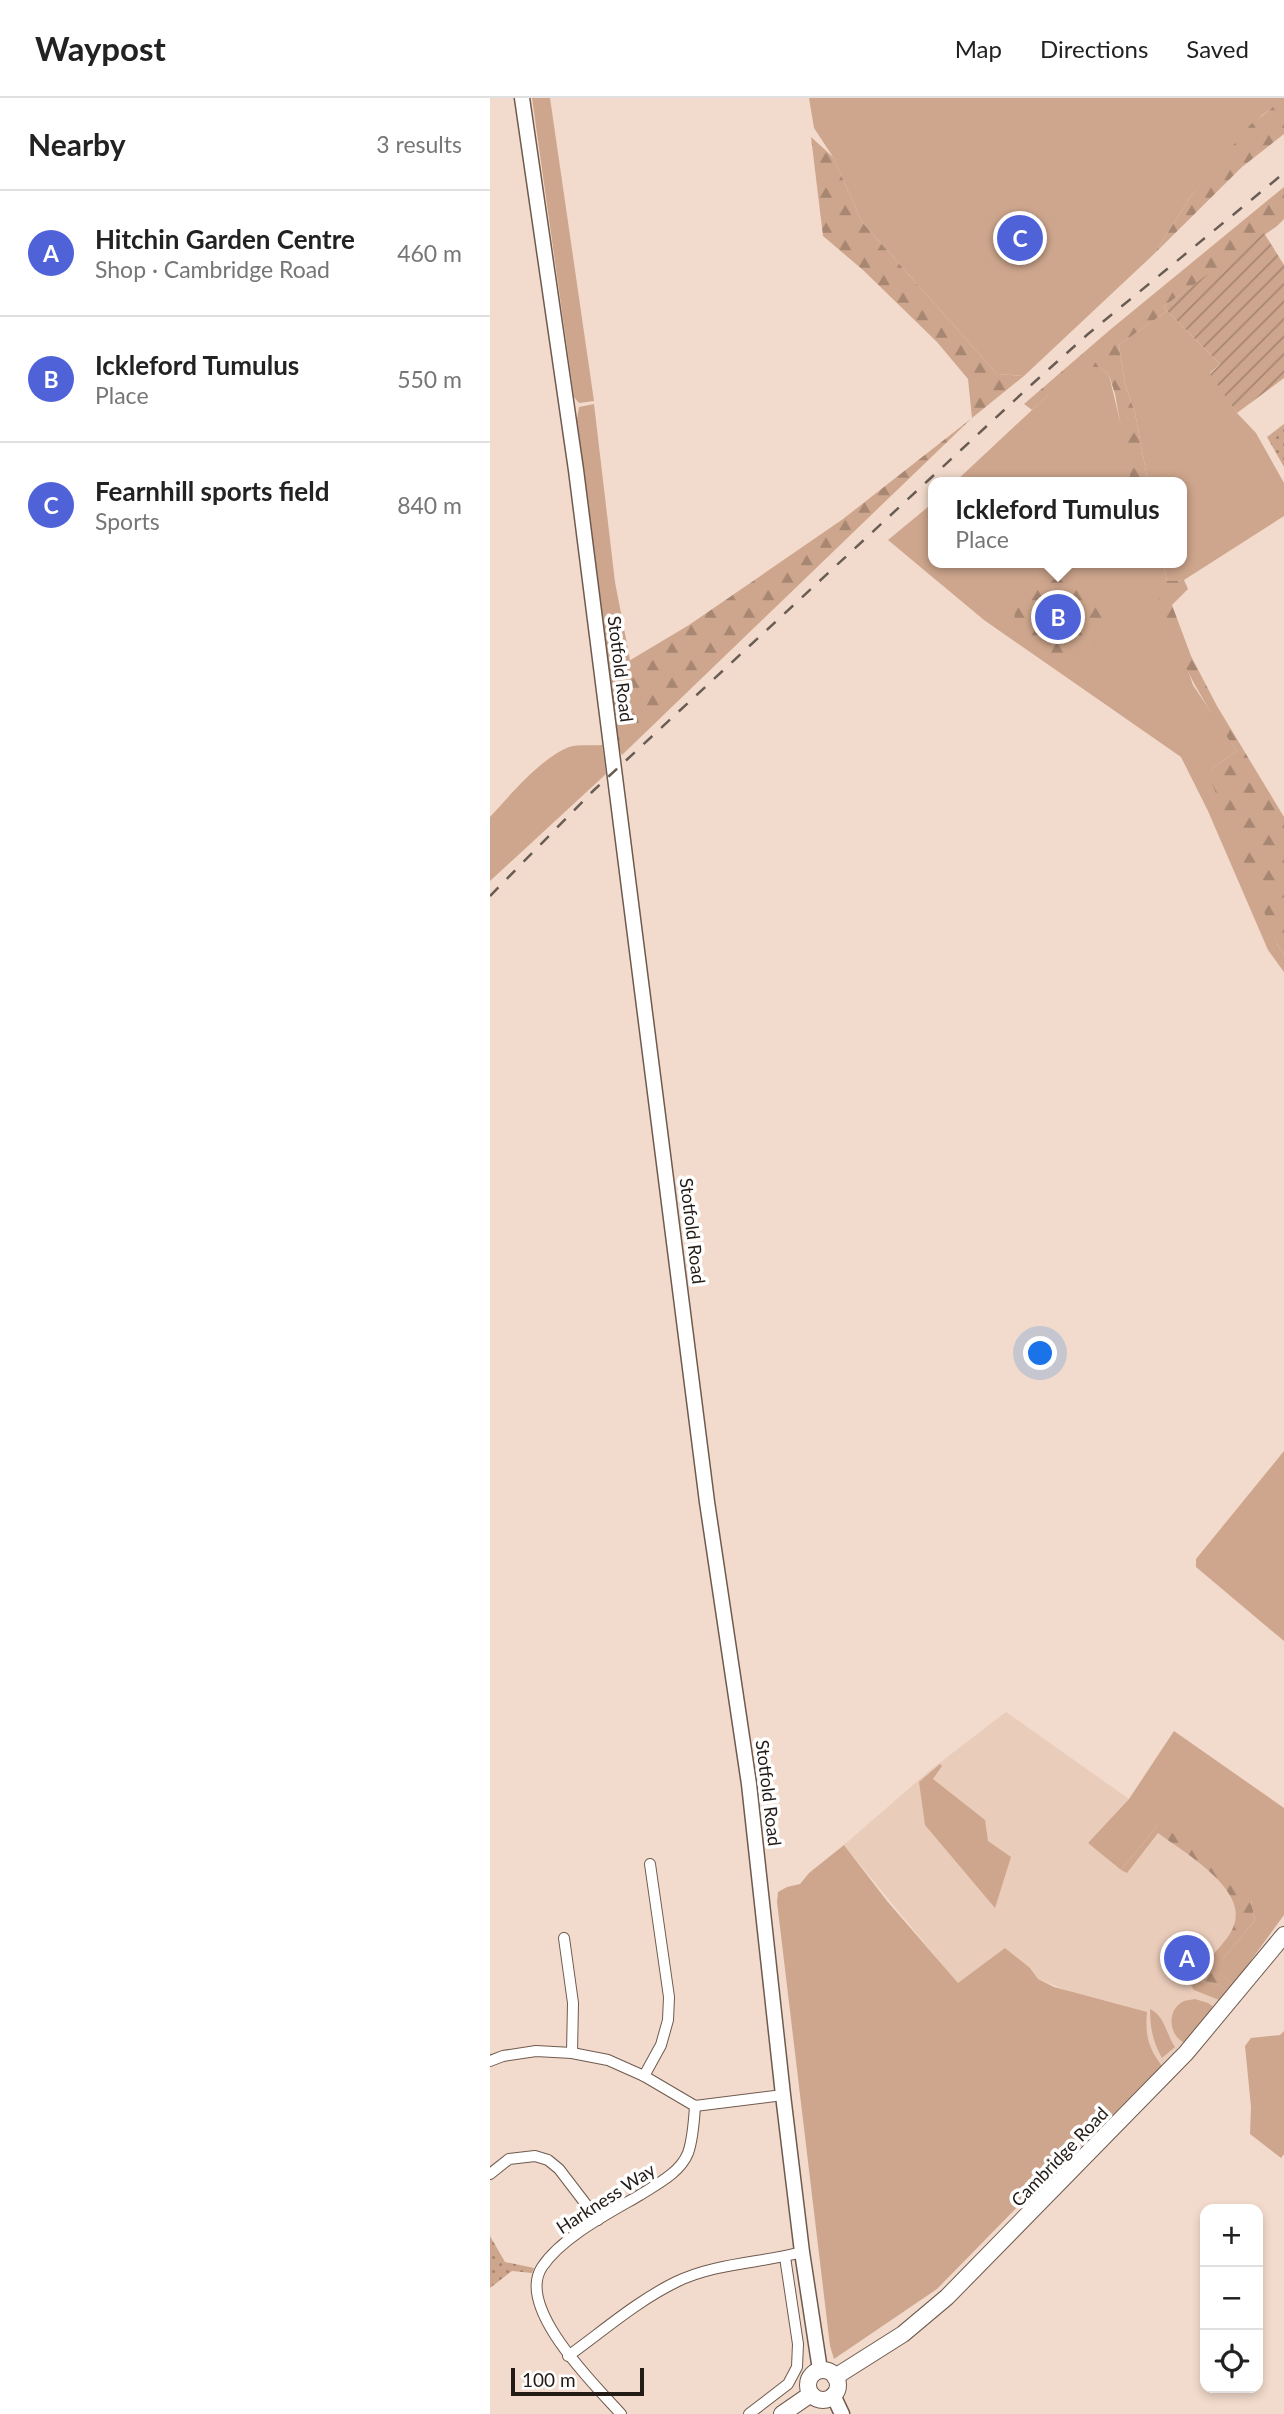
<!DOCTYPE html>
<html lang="en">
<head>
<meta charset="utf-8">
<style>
	body { margin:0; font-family:Lato,sans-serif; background:#f2f2f2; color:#222 }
	.controls { position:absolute; right:21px; bottom:21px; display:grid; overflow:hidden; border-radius:14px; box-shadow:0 4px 10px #0003 }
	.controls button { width:63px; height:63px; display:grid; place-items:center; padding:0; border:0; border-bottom:2px solid #e0e0e0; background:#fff; color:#222; font:35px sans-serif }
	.scale { position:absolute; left:21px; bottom:18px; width:133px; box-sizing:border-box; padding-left:7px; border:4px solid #231b16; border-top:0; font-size:19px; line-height:24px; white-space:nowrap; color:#231b16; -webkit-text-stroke:5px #fff; paint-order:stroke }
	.you { position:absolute; left:551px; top:1256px; width:24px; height:24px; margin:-18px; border:5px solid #fff; border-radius:50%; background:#1a73e8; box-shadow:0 0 0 10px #1a73e833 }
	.badge { display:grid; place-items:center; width:46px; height:46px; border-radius:50%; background:#5062d8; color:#fff; font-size:23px; font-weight:700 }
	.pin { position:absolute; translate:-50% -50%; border:4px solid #fff; box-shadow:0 2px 7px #0006 }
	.popup { position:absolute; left:438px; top:379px; width:259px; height:91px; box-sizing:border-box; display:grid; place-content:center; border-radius:14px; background:#fff; filter:drop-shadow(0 2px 5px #0005); font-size:23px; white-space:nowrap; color:#767676 }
	.popup b { font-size:26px; color:#222 }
	.popup::after { content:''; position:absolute; left:50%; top:100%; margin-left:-14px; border:14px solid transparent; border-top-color:#fff }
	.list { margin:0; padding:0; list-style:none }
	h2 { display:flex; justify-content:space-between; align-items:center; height:91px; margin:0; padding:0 28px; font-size:30px }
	h2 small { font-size:23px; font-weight:400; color:#767676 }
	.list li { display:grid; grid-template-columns:46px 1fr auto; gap:21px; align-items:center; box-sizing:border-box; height:126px; padding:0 28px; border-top:2px solid #e0e0e0 }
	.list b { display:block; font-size:26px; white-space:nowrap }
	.list p { margin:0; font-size:23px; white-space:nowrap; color:#767676 }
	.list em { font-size:23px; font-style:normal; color:#767676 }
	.icon { flex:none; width:38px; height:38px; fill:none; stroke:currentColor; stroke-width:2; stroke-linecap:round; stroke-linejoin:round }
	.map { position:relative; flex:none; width:794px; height:2316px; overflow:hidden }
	header { display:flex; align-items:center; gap:42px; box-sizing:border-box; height:98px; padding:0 35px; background:#fff; border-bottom:2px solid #e0e0e0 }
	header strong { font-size:33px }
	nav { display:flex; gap:38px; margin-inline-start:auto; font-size:24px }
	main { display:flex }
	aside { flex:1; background:#fff }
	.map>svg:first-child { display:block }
	.built { fill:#eaccba }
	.grass { fill:#cea68d }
	.forest { fill:url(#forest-firs) }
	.park { fill:url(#park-dots) }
	.garden { fill:url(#garden-furrows) }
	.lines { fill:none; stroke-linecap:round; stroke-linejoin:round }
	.street-casing { stroke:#6f5a4e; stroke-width:12 }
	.secondary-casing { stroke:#6f5a4e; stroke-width:17 }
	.primary-casing { stroke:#6f5a4e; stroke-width:18 }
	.street { stroke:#fff; stroke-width:10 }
	.secondary { stroke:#fff; stroke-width:14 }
	.primary { stroke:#fff; stroke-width:16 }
	.rail { stroke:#695c54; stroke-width:2.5; stroke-dasharray:12 12; stroke-linecap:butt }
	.labels { text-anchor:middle; stroke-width:7; stroke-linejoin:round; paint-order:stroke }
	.street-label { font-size:18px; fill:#231b16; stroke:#fff }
</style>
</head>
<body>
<header>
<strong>Waypost</strong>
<nav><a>Map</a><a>Directions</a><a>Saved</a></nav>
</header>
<main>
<aside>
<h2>Nearby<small>3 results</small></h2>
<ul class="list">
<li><span class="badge">A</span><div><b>Hitchin Garden Centre</b><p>Shop · Cambridge Road</p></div><em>460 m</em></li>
<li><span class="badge">B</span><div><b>Ickleford Tumulus</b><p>Place</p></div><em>550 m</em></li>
<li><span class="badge">C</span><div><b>Fearnhill sports field</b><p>Sports</p></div><em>840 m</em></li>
</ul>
</aside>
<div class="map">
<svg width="794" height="2316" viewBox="0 0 794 2316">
	<defs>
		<pattern id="forest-firs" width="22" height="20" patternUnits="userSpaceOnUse" patternTransform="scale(1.75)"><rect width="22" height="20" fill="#cea68d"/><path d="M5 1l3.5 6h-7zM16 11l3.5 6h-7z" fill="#a78672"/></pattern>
		<pattern id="park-dots" width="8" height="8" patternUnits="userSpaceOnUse" patternTransform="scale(1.75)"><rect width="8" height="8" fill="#cea68d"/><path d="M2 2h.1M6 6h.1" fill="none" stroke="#a78672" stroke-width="1.8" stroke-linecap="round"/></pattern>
		<pattern id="garden-furrows" width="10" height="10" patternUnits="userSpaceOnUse" patternTransform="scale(1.75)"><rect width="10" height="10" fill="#cea68d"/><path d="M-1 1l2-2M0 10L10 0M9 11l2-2" fill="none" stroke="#a78672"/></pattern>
	</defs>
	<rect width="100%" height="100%" fill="#f2dbcc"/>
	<path class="built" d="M516,1614L639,1701L598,1745L631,1772L668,1727L761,1803L743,1887L672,1968L662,1956L657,1943L655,1929L588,1897L548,1881L540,1870L508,1856L468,1886L354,1747L439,1673Z"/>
	<g class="grass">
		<path d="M42,0H60L104,303L89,305L84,299Z"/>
		<path d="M319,0H788L782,10L771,18L701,98L664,156L534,278L507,276L372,124L343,59L324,30Z"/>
		<path d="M677,213L730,266L720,275L747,315L766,335L794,385V418L694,482L677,483L673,465H692V384H658L645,315L635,286L629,247Z"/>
		<path d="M601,267L610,269L619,277L635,344L641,384H465L589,268Z"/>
		<path d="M104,306L125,484L140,562L117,576L86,327L89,309Z"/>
		<path d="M444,404V465H659L703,587L747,653L721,671L788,848L794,856V874L778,852L718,713L691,659L494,522L398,442Z"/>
		<path d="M112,647L116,676L0,783V719C20,697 51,660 79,649C89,646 102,648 112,647Z"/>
		<path d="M794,1353V1543L706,1469V1461Z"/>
		<path d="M684,1633L794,1710V1817L743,1887L731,1876V1863L765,1822L761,1803L668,1727L631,1772L598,1745L639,1701Z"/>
		<path d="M450,1666L452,1668L443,1681L495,1722L498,1743L521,1759L505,1810L435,1727L429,1684Z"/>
		<path d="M354,1747L397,1803L468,1885L515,1850L540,1870L548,1881L564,1889L657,1914C655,1936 658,1950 672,1968L606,2034L544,2092L447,2191L344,2261L340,2248L287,1804L288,1794L297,1789L310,1786L319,1775Z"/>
		<path d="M705,1883L721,1884L738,1892L729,1902L704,1892L702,1889Z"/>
		<path d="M705,1901L718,1905L725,1910L697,1946C679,1940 675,1912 694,1903C697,1902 702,1902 705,1901Z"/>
		<path d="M660,1911C675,1918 676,1936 685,1949L672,1960C663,1944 660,1930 660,1911Z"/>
		<path d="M794,1933V2056L791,2060L760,2036L761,2009L755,1948L761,1940L790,1937Z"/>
	</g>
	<g class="forest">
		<path d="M787,0H794V36L752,69L664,156L701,98L760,27L782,10Z"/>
		<path d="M321,39L343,59L372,124L507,276L534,278L482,320L132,657L126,645L117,576L199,527L353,421L482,320L478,281L447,244L373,172L333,138Z"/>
		<path d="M794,89V121L787,128L673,209L677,213L629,247L635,286L645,315L658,384H641L625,296L619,277L610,269H589L542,312L534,306L621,231Z"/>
		<path d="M659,465H673L677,483L694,482L698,491L682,507L701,558L727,608L794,719V856L788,848L718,676L721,671L747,653C704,592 675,538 659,465Z"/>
		<path d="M552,481L595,483C612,500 616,507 610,531C594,607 471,528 552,481Z"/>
		<path d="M668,1727L744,1771L761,1803L765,1822L731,1863V1876L743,1887L738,1892L721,1884L705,1883L702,1889C696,1880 699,1871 705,1863L713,1868C722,1857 737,1843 743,1830C761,1792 693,1754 668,1735L637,1775L631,1772Z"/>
	</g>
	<g class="park">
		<path d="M794,326V369L777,339Z"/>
		<path d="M0,2138L15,2164L44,2170L42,2175L22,2173L0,2190Z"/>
	</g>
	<path class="garden" d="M774,135L794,167V280L747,315L720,276L730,266L673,209Z"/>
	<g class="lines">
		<defs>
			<g id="street">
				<path d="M74,1840L83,1905L82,1955"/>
				<path d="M0,1963L13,1958L46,1953L82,1955L118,1962L154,1978L205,2008L293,1997"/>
				<path d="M154,1978L171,1947L178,1922L179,1899L160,1766"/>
				<path d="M0,2076L19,2061L45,2058L58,2062L69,2071L108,2122"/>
				<path d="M78,2258C113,2233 147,2203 186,2184C225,2165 271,2165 312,2154"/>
				<path d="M131,2316C106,2288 25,2210 52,2169C72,2139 119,2115 150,2097C167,2086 190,2075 198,2055C203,2041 204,2023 205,2008"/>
				<path d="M259,2316L298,2286L307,2269L308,2246L295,2159"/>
			</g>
			<g id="secondary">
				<path d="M32,0L86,372L217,1404L259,1686L293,1997L312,2154L330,2272"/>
				<path d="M343,2297L352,2316"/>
			</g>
			<g id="primary">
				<circle cx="333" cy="2287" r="15"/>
				<path d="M345,2279L413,2236L457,2199L696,1955L794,1837"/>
				<path d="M292,2316L321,2296"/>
			</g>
		</defs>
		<use href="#street" class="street-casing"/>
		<use href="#secondary" class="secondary-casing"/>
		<use href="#primary" class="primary-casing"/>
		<use href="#street" class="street"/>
		<use href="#secondary" class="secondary"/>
		<use href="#primary" class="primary"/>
		<path class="rail" d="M0,798L103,693L540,288L598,236L794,75"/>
	</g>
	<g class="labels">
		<g class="street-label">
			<text transform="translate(130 571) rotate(83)" y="6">Stotfold Road</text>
			<text transform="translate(202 1133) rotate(83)" y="6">Stotfold Road</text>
			<text transform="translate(278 1695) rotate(83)" y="6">Stotfold Road</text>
			<text transform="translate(570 2059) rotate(-46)" y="6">Cambridge Road</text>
			<text transform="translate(116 2101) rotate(-33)" y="6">Harkness Way</text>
		</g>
	</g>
</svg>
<div class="controls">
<button>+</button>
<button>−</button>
<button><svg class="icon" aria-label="locate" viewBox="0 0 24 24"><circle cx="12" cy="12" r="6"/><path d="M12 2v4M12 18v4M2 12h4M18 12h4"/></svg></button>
</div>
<div class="scale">100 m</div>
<div class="you"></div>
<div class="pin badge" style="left:697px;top:1860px">A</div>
<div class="pin badge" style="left:568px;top:519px">B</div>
<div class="popup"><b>Ickleford Tumulus</b>Place</div>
<div class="pin badge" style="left:530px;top:140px">C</div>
</div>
</main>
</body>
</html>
